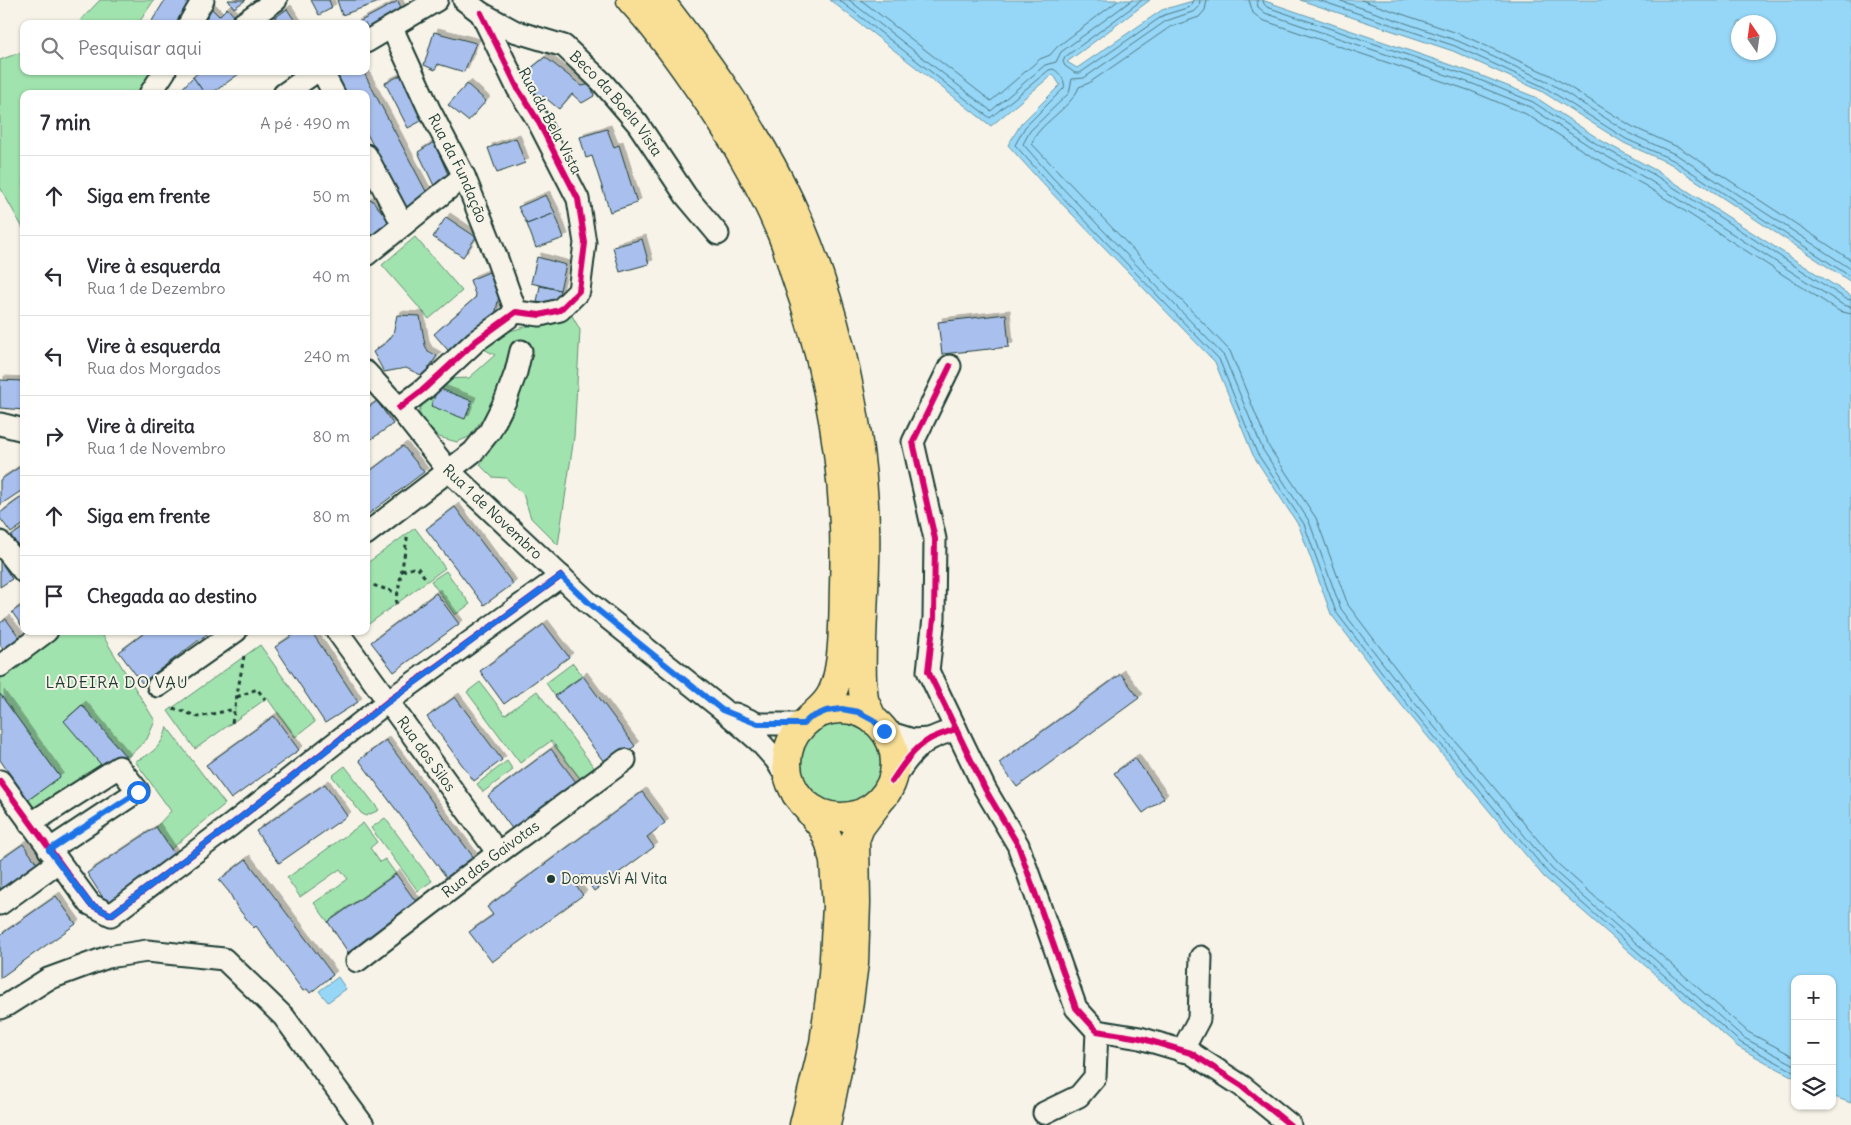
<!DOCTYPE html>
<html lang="pt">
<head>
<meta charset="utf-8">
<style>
	body { margin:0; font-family:Delius,sans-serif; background:#f2f2f3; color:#2b2b33 }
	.controls { position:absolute; right:15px; bottom:15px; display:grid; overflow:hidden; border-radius:10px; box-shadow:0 1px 4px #0004 }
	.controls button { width:45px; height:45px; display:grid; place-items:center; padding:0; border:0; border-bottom:1px solid #e1e1e2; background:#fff; color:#2b2b33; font:25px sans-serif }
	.compass { position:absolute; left:1731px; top:15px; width:45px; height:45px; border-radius:50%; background:#fff; box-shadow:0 1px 4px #0004; rotate:347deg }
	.stop { position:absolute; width:15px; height:15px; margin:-11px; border:4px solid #1a73e8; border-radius:50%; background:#fff }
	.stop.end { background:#1a73e8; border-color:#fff; box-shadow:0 1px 5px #0008 }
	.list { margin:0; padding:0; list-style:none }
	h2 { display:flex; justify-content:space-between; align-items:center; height:65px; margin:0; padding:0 20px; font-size:21px }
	h2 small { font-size:16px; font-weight:400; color:#7c7c81 }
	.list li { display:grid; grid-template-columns:32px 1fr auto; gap:15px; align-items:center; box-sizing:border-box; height:80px; padding:0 20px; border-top:1px solid #e1e1e2 }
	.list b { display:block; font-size:19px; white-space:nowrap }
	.list p { margin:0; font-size:16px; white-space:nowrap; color:#7c7c81 }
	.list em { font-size:16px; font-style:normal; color:#7c7c81 }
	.icon { flex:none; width:28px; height:28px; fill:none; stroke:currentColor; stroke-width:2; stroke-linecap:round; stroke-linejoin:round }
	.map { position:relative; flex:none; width:1851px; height:1125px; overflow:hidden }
	.search { position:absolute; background:#fff; box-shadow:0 1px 4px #0004; left:20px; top:20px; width:350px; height:55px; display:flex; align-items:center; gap:12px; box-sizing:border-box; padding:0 18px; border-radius:10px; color:#7c7c81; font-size:19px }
	.panel { position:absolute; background:#fff; box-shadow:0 1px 4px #0004; left:20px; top:90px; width:350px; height:545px; border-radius:10px }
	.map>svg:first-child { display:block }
	.green { fill:#a1e3ae; stroke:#609071 }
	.water { fill:#96d6f7; stroke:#6699a9; fill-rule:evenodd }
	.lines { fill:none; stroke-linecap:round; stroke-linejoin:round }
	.shore { stroke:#4f7a82; stroke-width:1 }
	.building { fill:#a9bfed; stroke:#1f3d34; filter:url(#shadow) }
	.minor-casing { stroke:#1f3d34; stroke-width:25 }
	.major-casing { stroke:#1f3d34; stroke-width:31 }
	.path { stroke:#1f3d34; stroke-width:3; stroke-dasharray:4 4; stroke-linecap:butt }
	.minor { stroke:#f7f3e8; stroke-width:21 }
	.major { stroke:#f9df96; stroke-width:28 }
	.cycleway-casing { stroke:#f7f3e8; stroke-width:9 }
	.cycleway { stroke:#d6006c; stroke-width:6 }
	.route { stroke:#1a73e8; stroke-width:6 }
	.poi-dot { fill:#1f3d34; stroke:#f7f3e8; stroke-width:2 }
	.labels { text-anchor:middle; stroke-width:4; stroke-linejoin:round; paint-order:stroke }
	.street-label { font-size:15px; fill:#1f3d34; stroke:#f7f3e8 }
	.poi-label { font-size:15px; fill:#1f3d34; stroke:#f7f3e8; text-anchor:start }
	.neighbourhood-label { font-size:16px; letter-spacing:1px; fill:#1f3d34; stroke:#f7f3e8 }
</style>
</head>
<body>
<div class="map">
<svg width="1851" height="1125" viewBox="0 0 1851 1125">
	<defs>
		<filter id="shadow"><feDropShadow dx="4" dy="-4" stdDeviation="0" flood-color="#0004"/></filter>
	</defs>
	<rect width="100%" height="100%" fill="#f7f3e8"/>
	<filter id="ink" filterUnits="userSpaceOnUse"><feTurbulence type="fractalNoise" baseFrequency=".02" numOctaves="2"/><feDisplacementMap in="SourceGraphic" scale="10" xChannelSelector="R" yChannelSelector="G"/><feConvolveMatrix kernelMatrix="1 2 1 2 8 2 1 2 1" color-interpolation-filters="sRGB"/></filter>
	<g filter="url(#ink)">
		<g class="green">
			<path d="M100,0H154L138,24H77Z"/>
			<path d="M24,51V71H152L139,94H24V230L0,187V60Z"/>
			<path d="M415,237L462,291L429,319L382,265Z"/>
			<path d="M570,312L580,330L574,437L558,545L531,518L523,494L506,478L492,477L480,465C493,446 508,427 516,405C524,386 526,364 529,344L512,342L497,395L481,421L469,437L457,442L439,437L424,422L419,412L427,394L445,379L469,378L495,355L482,348L492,336L546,321Z"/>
			<path d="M415,528L445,568L366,626V564Z"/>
			<path d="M446,571L470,604L455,615L431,581Z"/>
			<path d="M63,631H109L103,636L155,721L147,739L127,758L82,705L65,720L109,774L45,826L28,800L60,777L0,694V676Z"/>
			<path d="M260,645L315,722L295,737L267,698L195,749L168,711Z"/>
			<path d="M573,663L583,676L555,696L546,683Z"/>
			<path d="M480,682L505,715L537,691L596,770L582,781L551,741L520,763L467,692Z"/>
			<circle cx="842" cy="767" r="44"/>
			<path d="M167,727L225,804L171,849L156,827L171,811L135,761C153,754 163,745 167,727Z"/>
			<path d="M507,761L513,770L483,792L477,784Z"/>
			<path d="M345,766L379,810L366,816L361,813L332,776Z"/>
			<path d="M385,818L432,881L418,891L371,828Z"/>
			<path d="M363,823L377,842L370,848L380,862L385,859L396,874L328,922L314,903L348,879L340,869L300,897L287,878Z"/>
		</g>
		<g class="water">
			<path d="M830,0H1150L1067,62L1077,68L1162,10L1196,0H1262L1477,74L1535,97L1602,141L1655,170L1851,296V1103L1832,1096V979H1795V1078L1738,1047L1544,877L1390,691L1331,614L1299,526L1253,455L1215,362L1043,184L1008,145L1021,124L1060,85L1053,74L991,126Z"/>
			<path d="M1300,0H1851V282L1671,164L1624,143L1541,91L1453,51ZM1738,22H1768V52H1738Z"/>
			<path d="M338,977L346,989L328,1002L319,991Z"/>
		</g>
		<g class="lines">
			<g class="shore">
				<path d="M839,0L990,118L1049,70L1053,69C1060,72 1066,82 1064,88L1025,127L1015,145L1046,180L1219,359L1257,453L1304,524L1336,612L1394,688L1548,873L1741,1043L1795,1072"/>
				<path d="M849,0L991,111L1045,65L1056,62L1061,52L1132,0"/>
				<path d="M861,0L991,101L1040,59L1050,55L1057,47L1119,0"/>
				<path d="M1142,0L1065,57L1063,62L1065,66L1075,73H1080L1164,15L1190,7L1193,0"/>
				<path d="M1200,0L1199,7L1195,11L1166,21L1084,78L1072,79L1069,93L1030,131L1023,144L1051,176L1224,356L1263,450L1309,521L1341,609L1399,684L1552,869L1744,1038L1795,1065"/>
				<path d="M1207,0L1205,10L1199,17L1170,27L1089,83L1079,87C1071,109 1036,125 1032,144L1230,351L1269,447L1316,518L1348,605L1404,679L1461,748L1558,864L1748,1032L1795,1057"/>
				<path d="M1249,0L1253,13L1262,20L1471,91L1526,114L1593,157L1646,186L1839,311L1851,314"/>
				<path d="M1257,0L1258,7L1265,13L1473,84L1530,107L1597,151L1649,180L1843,305L1851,307"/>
				<path d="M1263,0L1264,4L1267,7L1475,78L1533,102L1600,146L1653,174L1846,299L1851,300"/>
				<path d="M1318,0L1455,46L1544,87L1626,139L1673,160L1851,277"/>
				<path d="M1338,0L1458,41L1547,81L1629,133L1677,155L1851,269"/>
				<path d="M1361,0L1460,34L1550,75L1633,127L1680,148L1851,260"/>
			</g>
		</g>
		<g class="building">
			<path d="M165,0H193L178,24H150Z"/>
			<path d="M228,0H246L234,8Z"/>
			<path d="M311,0H329L332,8L319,15Z"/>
			<path d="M337,0H385L342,15Z"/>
			<path d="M398,1L404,15L366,37V24H355Z"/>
			<path d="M211,8L219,16L227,8L237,19L232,24H198Z"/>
			<path d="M287,9L297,24H266Z"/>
			<path d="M434,32L476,43L464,72L438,64L435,70L424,65Z"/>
			<path d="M545,57L582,86L591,84L594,96L582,103L572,94L559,109L543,96L540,100L523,75Z"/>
			<path d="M200,71H243L211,94H205L193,77Z"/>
			<path d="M346,71H363L429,197L408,212L366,132V94H347L337,76Z"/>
			<path d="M403,74L425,119L408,128L385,83Z"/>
			<path d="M193,77L205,94H177Z"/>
			<path d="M467,84L486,101L468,121L448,105Z"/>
			<path d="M607,129L614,147L619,145L637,203L610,212L592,156L586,158L580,137Z"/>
			<path d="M516,138L525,163L497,173L488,148Z"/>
			<path d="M434,142L450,179L436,190L418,152Z"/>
			<path d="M546,195L555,213L527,224L518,207Z"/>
			<path d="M371,199L392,224L366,244V203Z"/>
			<path d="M555,213L564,238L536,248L527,224Z"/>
			<path d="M446,217L476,237L463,257L433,237Z"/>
			<path d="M642,239L649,264L620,272L613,247Z"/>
			<path d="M537,257L566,265L560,290L531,283Z"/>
			<path d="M496,269L501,286L494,321L453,356L434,334L476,297L470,280Z"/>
			<path d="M540,286L560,290L556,306L537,302Z"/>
			<path d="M1006,314L1009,347L942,354L938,322Z"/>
			<path d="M397,315L420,316L425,345L428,351L437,356L423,376L406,368L384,372L373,352L388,341L393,334Z"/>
			<path d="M0,380L24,381V410L0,408Z"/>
			<path d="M438,388L472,401L465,419L431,406Z"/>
			<path d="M377,401L393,424L366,443V409Z"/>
			<path d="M403,446L424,472L366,516V474Z"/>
			<path d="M24,464V489L0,505V480Z"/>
			<path d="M23,496L24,524L11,533L0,518V513Z"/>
			<path d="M455,507L513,584L484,605L426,529Z"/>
			<path d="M24,527V553L11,536Z"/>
			<path d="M0,560L12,579L0,587Z"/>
			<path d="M436,593L459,624L394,672L371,642Z"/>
			<path d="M24,604V629L12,612Z"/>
			<path d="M6,619L22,641L5,652L0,645V623Z"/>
			<path d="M544,624L569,657L504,704L480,671Z"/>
			<path d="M147,631H211L142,683L119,652Z"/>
			<path d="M299,631H311L358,702L325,723L275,647Z"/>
			<path d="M1121,674L1139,698L1017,787L999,763Z"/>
			<path d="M583,676L635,746L607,766L555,696Z"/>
			<path d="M0,694L60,777L28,800L0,760Z"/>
			<path d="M455,697L502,760L474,781L427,717Z"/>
			<path d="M82,705L127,758L109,774L64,721Z"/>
			<path d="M274,716L299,750L231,799L206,765Z"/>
			<path d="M386,740L477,862L450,882L359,760Z"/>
			<path d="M551,749L576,782L513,830L488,796Z"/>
			<path d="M1135,758L1164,798L1143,813L1114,773Z"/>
			<path d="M325,784L347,816L279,863L256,831Z"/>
			<path d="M642,792L665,823L647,837L654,847L594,891L583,875L573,882L583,895L492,962L469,932L493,915L487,907Z"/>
			<path d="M156,827L177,858L107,904L87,873Z"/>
			<path d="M23,844L43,872L0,902V860Z"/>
			<path d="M246,859L333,975L310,993L307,989L303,991L256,926L254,928L237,907L229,892L219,880Z"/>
			<path d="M396,874L419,906L350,955L328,922Z"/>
			<path d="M56,896L76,924L0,978V935Z"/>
		</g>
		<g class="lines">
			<defs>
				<g id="minor">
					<path id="s1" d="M464,0L481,13L514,31L564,46L602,82L638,124L686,196L718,234"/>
					<path d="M189,24L203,0"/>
					<path d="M242,24L276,0"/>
					<path id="s2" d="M392,28L429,109L464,176L496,256L516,312"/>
					<path d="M366,42L437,0"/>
					<path d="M322,71L334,94"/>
					<path d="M150,94L165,71"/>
					<path d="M284,94L317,71"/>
					<path d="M366,155L403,225"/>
					<path d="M366,255L464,176"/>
					<path d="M950,366L913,442L935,539L934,618L928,671L956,729"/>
					<path id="s3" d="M366,372L399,408L448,470L589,603L722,709L759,741L776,760L791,784"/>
					<path d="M399,408L424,389L476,341L516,312L540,315L560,310L579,291L585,243L578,199L537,119L518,89L481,13"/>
					<path d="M0,424L24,430"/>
					<path d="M366,534L473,452L490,431L506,399L516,372L521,351"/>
					<path d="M0,542L24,572"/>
					<path id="s4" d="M337,631L498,853"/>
					<path d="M0,666L47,631"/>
					<path d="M158,686L236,631"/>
					<path d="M735,714L758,724H803"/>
					<path d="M884,731L913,740L929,739"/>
					<path d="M0,781L90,904L111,915L231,825L387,702L561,576"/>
					<path d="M892,781C902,766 913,749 930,739C938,735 947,732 956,729L985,789L1018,845L1076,1008L1097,1031L1140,1038L1191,1053L1242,1086L1290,1125"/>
					<path d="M30,824L119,767L138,791L49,850"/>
					<path d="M0,904L58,862"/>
					<path id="s5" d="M357,961L498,853L625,760"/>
					<path d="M0,1008L7,1005L48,979L108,957L147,951L224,959L284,1017L363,1125"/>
					<path d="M1182,1051L1199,1019L1201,957"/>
					<path d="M1044,1113L1079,1096L1095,1077L1097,1031"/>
				</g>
				<g id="major">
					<path d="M631,0C655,26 676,55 696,84C728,129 758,178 780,230C786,243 790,257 794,271C830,372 848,479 844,586C843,615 845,674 829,698C824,706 816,712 810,718"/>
					<path d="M659,0C704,58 747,117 780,182C832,284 861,412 865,525C867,577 860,629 862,680L864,700L873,720"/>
					<circle cx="841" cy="763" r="54"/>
					<path d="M796,794L823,828L830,844L834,862L837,906L833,975L824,1043L804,1125"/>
					<path d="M826,1125L845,1031L854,963L856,903L855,840L860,827L878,803"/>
				</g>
			</defs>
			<use href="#minor" class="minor-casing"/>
			<use href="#major" class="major-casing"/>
			<g class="path">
				<path d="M402,571L417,567L427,580"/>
				<path d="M366,583L398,593"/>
				<path d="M396,604L408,533"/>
				<path d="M237,697L257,689L265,699"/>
				<path d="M173,708L199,717L235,709"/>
				<path d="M232,723L244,656"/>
			</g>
			<use href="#minor" class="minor"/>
			<use href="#major" class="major"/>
			<defs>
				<g id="cycleway">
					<path d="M950,366L913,442L935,539L934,618L928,671L956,729"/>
					<path d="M399,408L424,389L476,341L516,312L540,315L560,310L579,291L585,243L578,199L537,119L518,89L481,13"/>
					<path d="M0,781L90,904L111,915L231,825L387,702L561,576"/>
					<path d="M892,781C902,766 913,749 930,739C938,735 947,732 956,729L985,789L1018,845L1076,1008L1097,1031L1140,1038L1191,1053L1242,1086L1290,1125"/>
				</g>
			</defs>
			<use href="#cycleway" class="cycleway-casing"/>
			<use href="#cycleway" class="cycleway"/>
		</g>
	</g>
	<g class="lines" filter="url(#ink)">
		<path class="route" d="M138,792L49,850L90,904L111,915L231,825L388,702L561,576L589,603L722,710L758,724H803L810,718L826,711L842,709L858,712L873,720L884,731"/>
	</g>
	<circle class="poi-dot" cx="551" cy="879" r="5"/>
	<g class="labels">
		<g class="street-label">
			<text dy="5" stroke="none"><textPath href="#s1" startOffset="189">Beco da Boela Vista</textPath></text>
			<text transform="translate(550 121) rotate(62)" y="5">Rua da Bela Vista</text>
			<text dy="5" stroke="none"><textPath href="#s2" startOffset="155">Rua da Fundação</textPath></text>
			<text dy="5" stroke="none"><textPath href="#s3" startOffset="189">Rua 1 de Novembro</textPath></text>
			<text dy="5" stroke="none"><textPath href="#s4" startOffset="152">Rua dos Silos</textPath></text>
			<text dy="5" stroke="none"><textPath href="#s5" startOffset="168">Rua das Gaivotas</textPath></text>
		</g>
		<g class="poi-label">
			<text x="561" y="884">DomusVi Al Vita</text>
		</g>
		<g class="neighbourhood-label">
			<text x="117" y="688">LADEIRA DO VAU</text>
		</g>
	</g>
</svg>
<div class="controls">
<button>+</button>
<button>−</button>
<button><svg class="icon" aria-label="layers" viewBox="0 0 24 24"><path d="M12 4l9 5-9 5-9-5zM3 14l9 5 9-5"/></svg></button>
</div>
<svg class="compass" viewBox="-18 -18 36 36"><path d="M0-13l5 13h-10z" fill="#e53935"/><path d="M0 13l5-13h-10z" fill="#7c7c81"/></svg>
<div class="stop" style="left:138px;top:792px"></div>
<div class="stop end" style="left:884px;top:731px"></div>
<div class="search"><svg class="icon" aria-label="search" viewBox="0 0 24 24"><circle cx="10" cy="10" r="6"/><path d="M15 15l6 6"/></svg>Pesquisar aqui</div>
<section class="panel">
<h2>7 min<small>A pé · 490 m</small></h2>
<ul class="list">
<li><svg class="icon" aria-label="ahead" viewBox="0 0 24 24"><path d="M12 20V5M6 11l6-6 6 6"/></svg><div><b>Siga em frente</b></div><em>50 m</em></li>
<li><svg class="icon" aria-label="left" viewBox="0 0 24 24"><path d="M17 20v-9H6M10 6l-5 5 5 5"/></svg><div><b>Vire à esquerda</b><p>Rua 1 de Dezembro</p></div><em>40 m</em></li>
<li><svg class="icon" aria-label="left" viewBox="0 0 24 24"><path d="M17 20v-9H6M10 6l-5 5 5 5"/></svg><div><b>Vire à esquerda</b><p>Rua dos Morgados</p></div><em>240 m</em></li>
<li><svg class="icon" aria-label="right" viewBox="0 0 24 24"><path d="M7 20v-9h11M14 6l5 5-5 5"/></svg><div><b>Vire à direita</b><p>Rua 1 de Novembro</p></div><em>80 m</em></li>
<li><svg class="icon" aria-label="ahead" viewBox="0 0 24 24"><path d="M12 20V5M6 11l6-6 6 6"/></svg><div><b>Siga em frente</b></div><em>80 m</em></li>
<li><svg class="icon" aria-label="arrive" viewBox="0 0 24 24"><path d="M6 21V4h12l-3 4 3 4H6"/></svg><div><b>Chegada ao destino</b></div></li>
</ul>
</section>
</div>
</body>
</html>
